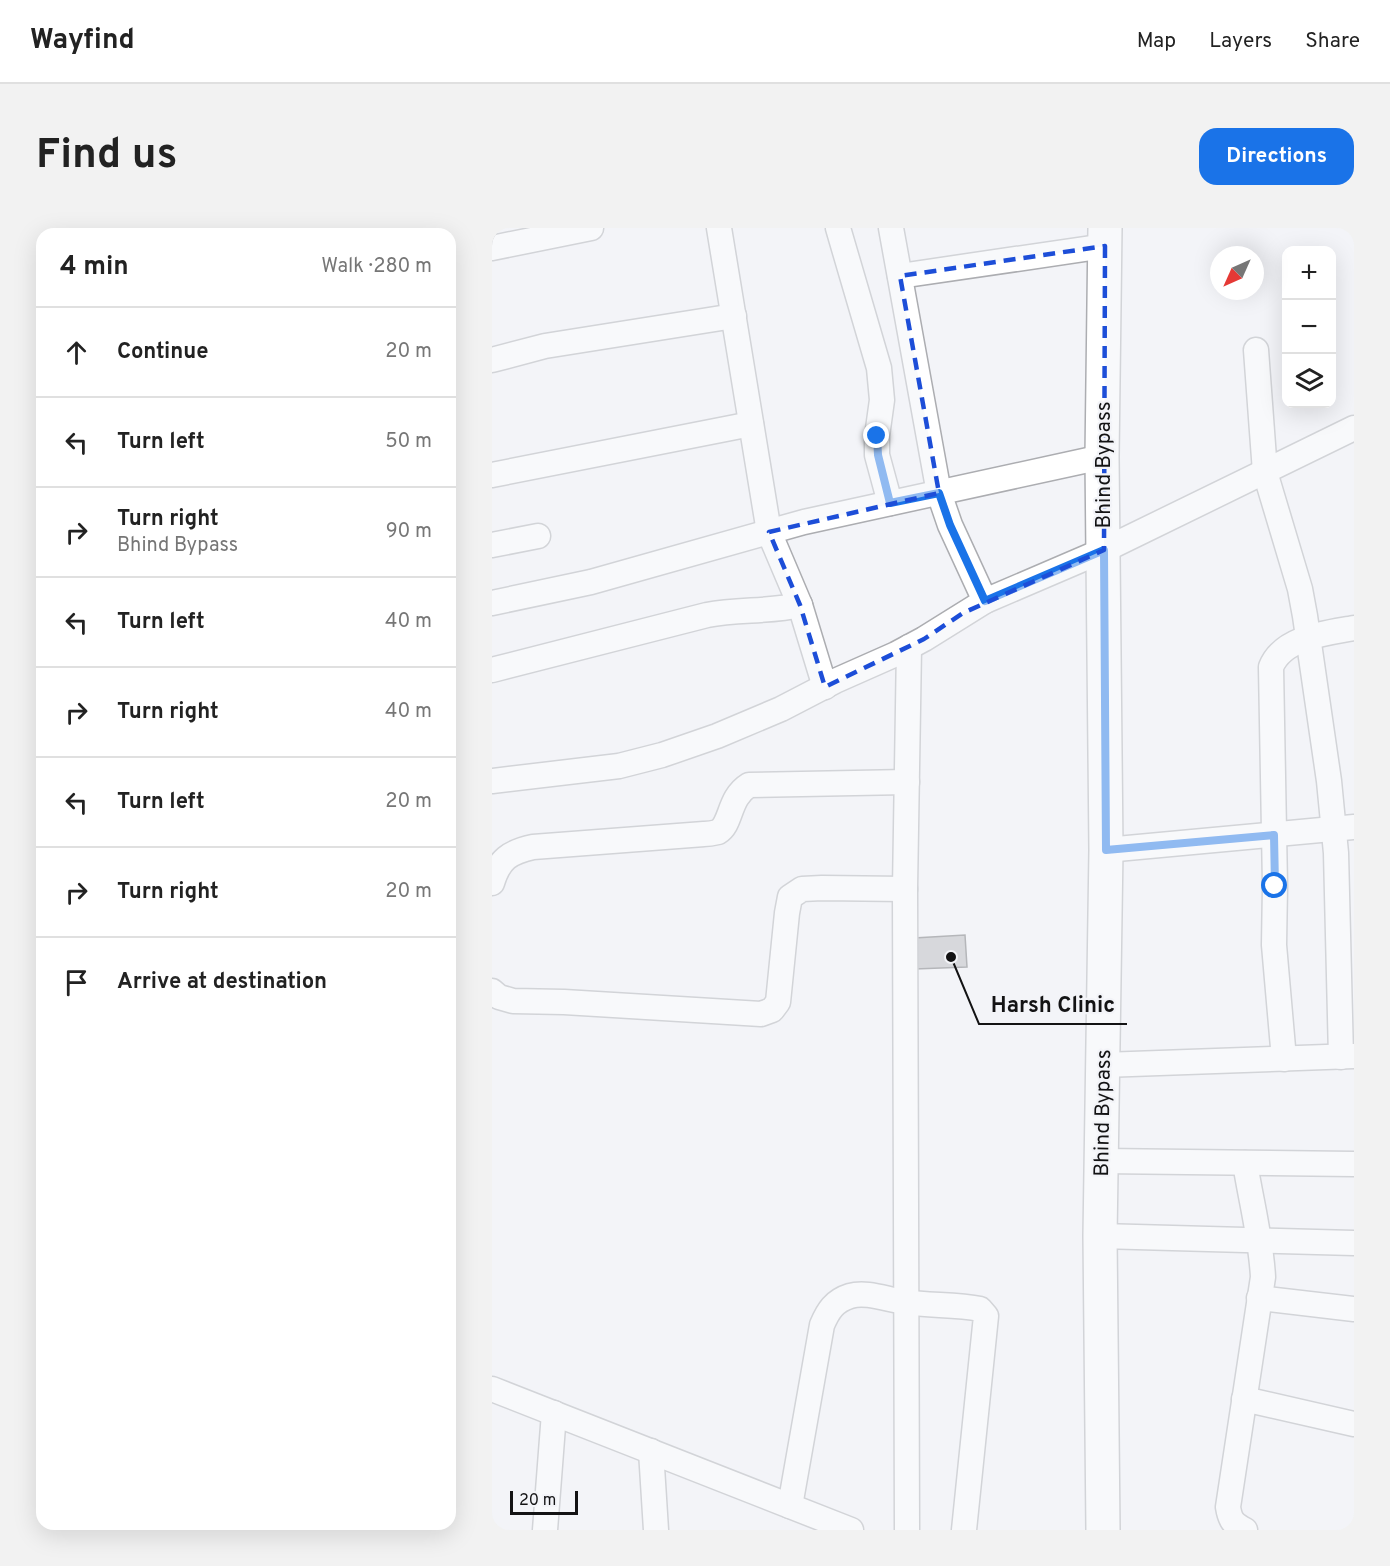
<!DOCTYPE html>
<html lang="en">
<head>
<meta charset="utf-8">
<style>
	body { margin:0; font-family:Overpass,sans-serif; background:#f2f2f2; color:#222 }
	.controls { position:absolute; right:18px; top:18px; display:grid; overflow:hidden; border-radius:12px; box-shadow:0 6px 24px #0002 }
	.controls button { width:54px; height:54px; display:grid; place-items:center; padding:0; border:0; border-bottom:2px solid #e0e0e0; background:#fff; color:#222; font:30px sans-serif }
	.compass { position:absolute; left:718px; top:18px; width:54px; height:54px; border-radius:50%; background:#fff; box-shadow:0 6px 24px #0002; rotate:225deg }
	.scale { position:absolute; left:18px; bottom:15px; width:68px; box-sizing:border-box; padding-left:6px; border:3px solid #131314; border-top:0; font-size:16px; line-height:21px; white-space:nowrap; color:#131314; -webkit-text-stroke:4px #f3f4f8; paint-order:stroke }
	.stop { position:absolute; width:18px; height:18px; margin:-14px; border:4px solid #1a73e8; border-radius:50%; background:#fff }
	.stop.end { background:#1a73e8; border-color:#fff; box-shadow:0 2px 6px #0008 }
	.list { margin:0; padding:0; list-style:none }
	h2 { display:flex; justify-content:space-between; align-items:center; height:78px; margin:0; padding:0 24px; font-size:26px }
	h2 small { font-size:20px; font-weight:400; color:#767676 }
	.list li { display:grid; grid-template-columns:39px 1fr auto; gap:18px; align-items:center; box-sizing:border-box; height:90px; padding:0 24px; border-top:2px solid #e0e0e0 }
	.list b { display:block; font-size:22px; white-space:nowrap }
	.list p { margin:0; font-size:20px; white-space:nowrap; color:#767676 }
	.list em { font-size:20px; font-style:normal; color:#767676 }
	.icon { flex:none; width:33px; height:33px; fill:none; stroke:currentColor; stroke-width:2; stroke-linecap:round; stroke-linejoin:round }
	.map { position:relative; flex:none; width:862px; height:1302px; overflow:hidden; border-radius:18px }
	header { display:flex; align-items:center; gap:36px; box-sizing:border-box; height:84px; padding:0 30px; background:#fff; border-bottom:2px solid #e0e0e0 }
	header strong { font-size:28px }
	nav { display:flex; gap:33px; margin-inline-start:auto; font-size:21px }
	.intro { display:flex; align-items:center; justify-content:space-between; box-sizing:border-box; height:144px; padding:0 36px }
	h1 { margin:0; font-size:42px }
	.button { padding:15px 27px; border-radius:18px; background:#1a73e8; color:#fff; font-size:21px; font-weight:700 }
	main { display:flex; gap:36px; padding:0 36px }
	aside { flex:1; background:#fff; border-radius:18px; box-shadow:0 6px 24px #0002 }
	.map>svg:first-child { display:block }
	.building { fill:#b5b6ba; stroke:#6b6c6f; stroke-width:1.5 }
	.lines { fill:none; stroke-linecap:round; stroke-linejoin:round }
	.street-casing { stroke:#acadb1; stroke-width:27 }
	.secondary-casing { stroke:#acadb1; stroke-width:36 }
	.street { stroke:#fff; stroke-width:24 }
	.secondary { stroke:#fff; stroke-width:33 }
	.route { stroke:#1a73e8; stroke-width:8 }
	.marked { fill:none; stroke:#1d4ed8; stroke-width:4.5; stroke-dasharray:12 8; stroke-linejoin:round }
	.labels { text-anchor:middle; stroke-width:4.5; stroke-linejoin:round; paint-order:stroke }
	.street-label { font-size:21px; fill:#131314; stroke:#f3f4f8 }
	.leader { fill:none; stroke:#131314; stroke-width:2 }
	.callout-dot { fill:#131314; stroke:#f3f4f8; stroke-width:2 }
	.callout-label { font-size:22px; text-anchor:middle; font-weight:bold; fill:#131314; stroke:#f3f4f8; stroke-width:4.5; stroke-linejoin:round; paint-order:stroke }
</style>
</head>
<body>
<header>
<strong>Wayfind</strong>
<nav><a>Map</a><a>Layers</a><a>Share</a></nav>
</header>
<div class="intro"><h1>Find us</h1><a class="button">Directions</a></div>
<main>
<aside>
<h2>4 min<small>Walk · 280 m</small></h2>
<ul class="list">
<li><svg class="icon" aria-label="ahead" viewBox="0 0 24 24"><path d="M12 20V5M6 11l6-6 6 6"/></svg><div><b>Continue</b></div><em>20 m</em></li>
<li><svg class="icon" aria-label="left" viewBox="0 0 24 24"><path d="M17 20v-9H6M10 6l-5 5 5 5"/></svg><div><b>Turn left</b></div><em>50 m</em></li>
<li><svg class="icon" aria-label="right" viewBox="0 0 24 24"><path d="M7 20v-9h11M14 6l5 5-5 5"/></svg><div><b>Turn right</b><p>Bhind Bypass</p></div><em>90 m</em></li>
<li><svg class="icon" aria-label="left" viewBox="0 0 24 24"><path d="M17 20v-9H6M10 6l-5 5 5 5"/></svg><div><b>Turn left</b></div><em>40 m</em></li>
<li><svg class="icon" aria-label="right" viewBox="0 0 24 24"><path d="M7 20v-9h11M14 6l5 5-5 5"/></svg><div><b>Turn right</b></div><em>40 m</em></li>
<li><svg class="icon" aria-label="left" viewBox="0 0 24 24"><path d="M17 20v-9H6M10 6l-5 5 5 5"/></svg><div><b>Turn left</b></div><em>20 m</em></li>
<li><svg class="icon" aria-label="right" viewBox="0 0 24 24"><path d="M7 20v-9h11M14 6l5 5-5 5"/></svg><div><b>Turn right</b></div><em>20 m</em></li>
<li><svg class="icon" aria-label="arrive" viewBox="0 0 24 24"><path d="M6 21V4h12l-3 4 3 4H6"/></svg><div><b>Arrive at destination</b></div></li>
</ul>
</aside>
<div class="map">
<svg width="862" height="1302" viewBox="0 0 862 1302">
	<rect width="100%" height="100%" fill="#f3f4f8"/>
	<path class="building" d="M473,707L475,739L423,741L422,710Z"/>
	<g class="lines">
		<defs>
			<g id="street">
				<path d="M227,0L277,304L308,377L333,459"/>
				<path d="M346,0L387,140L390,172L385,208V227L398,275"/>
				<path d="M399,0L447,265L458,297L493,373"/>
				<path d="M0,20L99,0"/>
				<path d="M408,48L613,18"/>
				<path d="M764,122L773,244L808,361L813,388L837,553L844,625L849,829"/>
				<path d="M0,132L53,118L242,88"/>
				<path d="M0,247L259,196"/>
				<path d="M0,317L46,308"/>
				<path d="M0,375L99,354L312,294L610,229"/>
				<path d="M0,442L215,387C246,381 277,384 308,377"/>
				<path d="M0,553L127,538L170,527L225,508L289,481L343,453L404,426L432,411L493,373L612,322L862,200"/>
				<path d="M614,622L862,599"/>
				<path d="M0,655C7,631 18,624 41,619L212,606C216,606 222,605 226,604C240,596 236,570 257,557L415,554"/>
				<path d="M0,763L7,769L21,773L72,774L269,786L280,782L286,774L295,685L298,669L310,661L330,660L413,661"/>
				<path d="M792,831L782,717L783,658L779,439C791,409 835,405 862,400"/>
				<path d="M611,837L862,828"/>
				<path d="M610,933L862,936"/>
				<path d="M608,1008L862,1015"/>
				<path d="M767,1070L862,1081"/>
				<path d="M0,1161L359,1302"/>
				<path d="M752,1171L862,1196"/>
				<path d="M159,1223L164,1302"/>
				<path d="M298,1278L330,1097C336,1083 342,1073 358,1068C375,1063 396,1072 413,1074C438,1078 464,1076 488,1081L494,1088L472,1302"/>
				<path d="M53,1302L62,1185"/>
				<path d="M415,1302L413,661L417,419"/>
				<path d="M753,1302C741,1296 738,1292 736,1279L771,1049C769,1010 759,973 753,935"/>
			</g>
			<path id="secondary" d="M611,1302L608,1008L614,622L610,229L613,0"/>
		</defs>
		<use href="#street" class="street-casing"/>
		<use href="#secondary" class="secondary-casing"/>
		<use href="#street" class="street"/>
		<use href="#secondary" class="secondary"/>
	</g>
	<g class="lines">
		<path class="route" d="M385,208L386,227L398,275L447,265L458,297L493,373L612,322L614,622L782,607L783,658"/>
	</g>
	<path d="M0 0H862V1302H0ZM613,18L612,322L471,385L432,411L333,459L308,377L277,304L447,265L408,48Z" fill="#f3f4f8" fill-opacity=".55" fill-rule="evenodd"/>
	<path class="marked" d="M613,18L612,322L471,385L432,411L333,459L308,377L277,304L447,265L408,48Z"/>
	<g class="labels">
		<g class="street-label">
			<text transform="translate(611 237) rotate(-90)" y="7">Bhind Bypass</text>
			<text transform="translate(610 885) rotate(-89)" y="7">Bhind Bypass</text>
		</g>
	</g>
	<path class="leader" d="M459 729L487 796H635"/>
	<circle class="callout-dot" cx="459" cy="729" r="6"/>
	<g class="callout-label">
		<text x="561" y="784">Harsh Clinic</text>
	</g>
</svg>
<div class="controls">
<button>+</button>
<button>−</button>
<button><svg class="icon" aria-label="layers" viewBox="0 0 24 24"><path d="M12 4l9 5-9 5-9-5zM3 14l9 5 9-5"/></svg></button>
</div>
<svg class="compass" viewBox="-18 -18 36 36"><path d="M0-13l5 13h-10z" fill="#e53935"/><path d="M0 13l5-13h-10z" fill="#767676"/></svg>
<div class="scale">20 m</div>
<div class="stop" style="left:783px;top:658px"></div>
<div class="stop end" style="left:385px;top:208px"></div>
</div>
</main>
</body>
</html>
